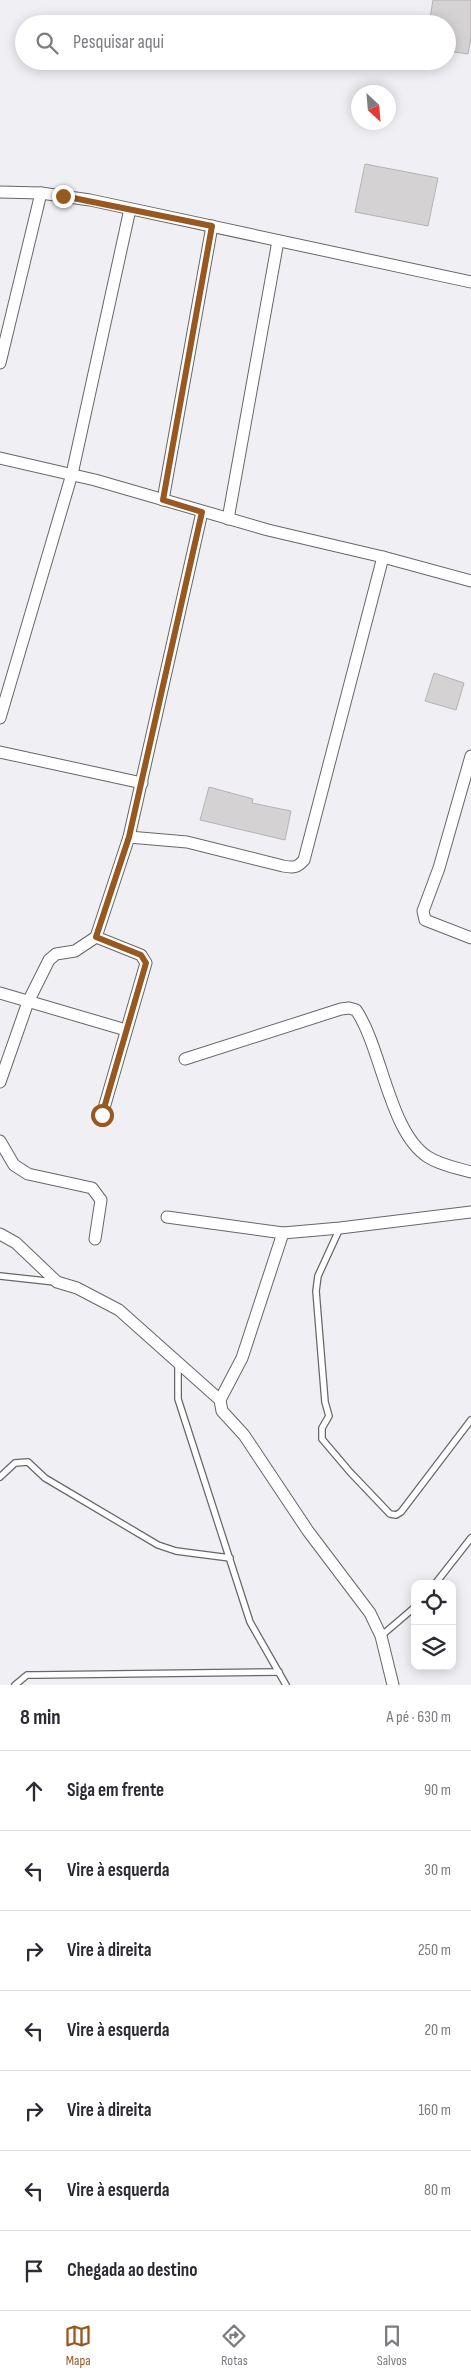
<!DOCTYPE html>
<html lang="pt">
<head>
<meta charset="utf-8">
<style>
	body { margin:0; font-family:"Sofia Sans Condensed",sans-serif; background:#f7f7f7; color:#2b2b33 }
	.controls { position:absolute; right:15px; bottom:15px; display:grid; overflow:hidden; border-radius:10px; box-shadow:0 2px 12px #0003 }
	.controls button { width:45px; height:45px; display:grid; place-items:center; padding:0; border:0; border-bottom:1px solid #e1e1e2; background:#fff; color:#2b2b33; font:25px sans-serif }
	.compass { position:absolute; left:351px; top:85px; width:45px; height:45px; border-radius:50%; background:#fff; box-shadow:0 2px 12px #0003; rotate:154deg }
	.stop { position:absolute; width:15px; height:15px; margin:-11px; border:4px solid #985921; border-radius:50%; background:#fff }
	.stop.end { background:#985921; border-color:#fff; box-shadow:0 1px 5px #0008 }
	.list { margin:0; padding:0; list-style:none }
	h2 { display:flex; justify-content:space-between; align-items:center; height:65px; margin:0; padding:0 20px; font-size:21px }
	h2 small { font-size:16px; font-weight:400; color:#7c7c81 }
	.list li { display:grid; grid-template-columns:32px 1fr auto; gap:15px; align-items:center; box-sizing:border-box; height:80px; padding:0 20px; border-top:1px solid #e1e1e2 }
	.list b { display:block; font-size:19px; white-space:nowrap }
	.list em { font-size:16px; font-style:normal; color:#7c7c81 }
	.icon { flex:none; width:28px; height:28px; fill:none; stroke:currentColor; stroke-width:2; stroke-linecap:round; stroke-linejoin:round }
	.map { position:relative; flex:none; width:471px; height:1685px; overflow:hidden }
	.search { position:absolute; background:#fff; box-shadow:0 2px 12px #0003; left:15px; right:15px; top:15px; height:55px; display:flex; align-items:center; gap:12px; box-sizing:border-box; padding:0 18px; border-radius:28px; color:#7c7c81; font-size:19px }
	.sheet { height:625px; background:#fff }
	nav { display:flex; justify-content:space-around; align-items:center; box-sizing:border-box; height:70px; border-top:1px solid #e1e1e2; background:#fff; font-size:14px; color:#7c7c81 }
	nav a { display:grid; justify-items:center; gap:2px }
	nav .on { color:#985921 }
	.map>svg:first-child { display:block }
	.building { fill:#d5d2d4; stroke:#b6b2b4 }
	.lines { fill:none; stroke-linecap:round; stroke-linejoin:round }
	.lane-casing { stroke:#67676a; stroke-width:8 }
	.street-casing { stroke:#67676a; stroke-width:13 }
	.lane { stroke:#fff; stroke-width:5.5 }
	.street { stroke:#fff; stroke-width:11 }
	.route { stroke:#985921; stroke-width:6 }
</style>
</head>
<body>
<div class="map">
<svg width="471" height="1685" viewBox="0 0 471 1685">
	<rect width="100%" height="100%" fill="#f0f0f4"/>
	<g class="building">
		<path d="M433,0H471V37L468,54L447,51V24H429Z"/>
		<path d="M365,164L438,178L428,226L355,212Z"/>
		<path d="M434,673L464,683L456,710L425,701Z"/>
		<path d="M209,787L253,799L252,803L291,811L285,840L200,820Z"/>
	</g>
	<g class="lines">
		<defs>
			<g id="lane">
				<path d="M340,1228L318,1276L316,1291L325,1402L329,1416L322,1428V1439L350,1472L390,1514L396,1515L401,1512L471,1420"/>
				<path d="M0,1276L55,1282"/>
				<path d="M178,1363V1399L250,1622L286,1685"/>
				<path d="M0,1477L15,1463L28,1462L45,1478L158,1545L176,1551L230,1558"/>
				<path d="M435,1584L471,1538"/>
				<path d="M381,1636L415,1607"/>
				<path d="M15,1685L27,1675H36L279,1672"/>
			</g>
			<g id="street">
				<path d="M0,192L41,193L90,200L471,282"/>
				<path d="M0,363L41,193"/>
				<path d="M0,458L95,480L268,530L383,557L471,581"/>
				<path d="M163,500L212,226"/>
				<path d="M228,519L278,241"/>
				<path d="M0,718L72,474L130,209"/>
				<path d="M0,752L142,783"/>
				<path d="M471,756L439,868L423,911L425,920L471,938"/>
				<path d="M129,837L187,842L283,866C293,868 297,868 304,860L383,557"/>
				<path d="M96,937L141,955L146,963L102,1115"/>
				<path d="M0,993L126,1030"/>
				<path d="M185,1059L341,1009L349,1008L356,1010C382,1048 389,1132 428,1157C440,1165 457,1168 471,1172"/>
				<path d="M0,1082L28,1002L49,960L56,954L75,951L96,937L129,837L202,512"/>
				<path d="M0,1141L14,1165L28,1174L92,1188L101,1200L95,1239"/>
				<path d="M167,1217L283,1233L340,1228L471,1212"/>
				<path d="M0,1234L16,1243L57,1282L77,1288L119,1310L220,1400L222,1411L244,1435L308,1531L370,1613L381,1636L393,1685"/>
				<path d="M220,1400L242,1358L283,1233"/>
			</g>
		</defs>
		<use href="#lane" class="lane-casing"/>
		<use href="#street" class="street-casing"/>
		<use href="#lane" class="lane"/>
		<use href="#street" class="street"/>
	</g>
	<g class="lines">
		<path class="route" d="M63,196L212,226L163,500L202,512L129,837L96,937L141,955L146,963L102,1115"/>
	</g>
</svg>
<div class="controls">
<button><svg class="icon" aria-label="locate" viewBox="0 0 24 24"><circle cx="12" cy="12" r="6"/><path d="M12 2v4M12 18v4M2 12h4M18 12h4"/></svg></button>
<button><svg class="icon" aria-label="layers" viewBox="0 0 24 24"><path d="M12 4l9 5-9 5-9-5zM3 14l9 5 9-5"/></svg></button>
</div>
<svg class="compass" viewBox="-18 -18 36 36"><path d="M0-13l5 13h-10z" fill="#e53935"/><path d="M0 13l5-13h-10z" fill="#7c7c81"/></svg>
<div class="stop" style="left:102px;top:1115px"></div>
<div class="stop end" style="left:63px;top:196px"></div>
<div class="search"><svg class="icon" aria-label="search" viewBox="0 0 24 24"><circle cx="10" cy="10" r="6"/><path d="M15 15l6 6"/></svg>Pesquisar aqui</div>
</div>
<section class="sheet">
<h2>8 min<small>A pé · 630 m</small></h2>
<ul class="list">
<li><svg class="icon" aria-label="ahead" viewBox="0 0 24 24"><path d="M12 20V5M6 11l6-6 6 6"/></svg><div><b>Siga em frente</b></div><em>90 m</em></li>
<li><svg class="icon" aria-label="left" viewBox="0 0 24 24"><path d="M17 20v-9H6M10 6l-5 5 5 5"/></svg><div><b>Vire à esquerda</b></div><em>30 m</em></li>
<li><svg class="icon" aria-label="right" viewBox="0 0 24 24"><path d="M7 20v-9h11M14 6l5 5-5 5"/></svg><div><b>Vire à direita</b></div><em>250 m</em></li>
<li><svg class="icon" aria-label="left" viewBox="0 0 24 24"><path d="M17 20v-9H6M10 6l-5 5 5 5"/></svg><div><b>Vire à esquerda</b></div><em>20 m</em></li>
<li><svg class="icon" aria-label="right" viewBox="0 0 24 24"><path d="M7 20v-9h11M14 6l5 5-5 5"/></svg><div><b>Vire à direita</b></div><em>160 m</em></li>
<li><svg class="icon" aria-label="left" viewBox="0 0 24 24"><path d="M17 20v-9H6M10 6l-5 5 5 5"/></svg><div><b>Vire à esquerda</b></div><em>80 m</em></li>
<li><svg class="icon" aria-label="arrive" viewBox="0 0 24 24"><path d="M6 21V4h12l-3 4 3 4H6"/></svg><div><b>Chegada ao destino</b></div></li>
</ul>
</section>
<nav>
<a class="on"><svg class="icon" aria-label="map" viewBox="0 0 24 24"><path d="M3 6l6-2 6 2 6-2v14l-6 2-6-2-6 2zM9 4v14M15 6v14"/></svg>Mapa</a>
<a><svg class="icon" aria-label="directions" viewBox="0 0 24 24"><path d="M12 3l9 9-9 9-9-9zM9 14v-3h6M13 9l2 2-2 2"/></svg>Rotas</a>
<a><svg class="icon" aria-label="saved" viewBox="0 0 24 24"><path d="M7 4h10v16l-5-4-5 4z"/></svg>Salvos</a>
</nav>
</body>
</html>
